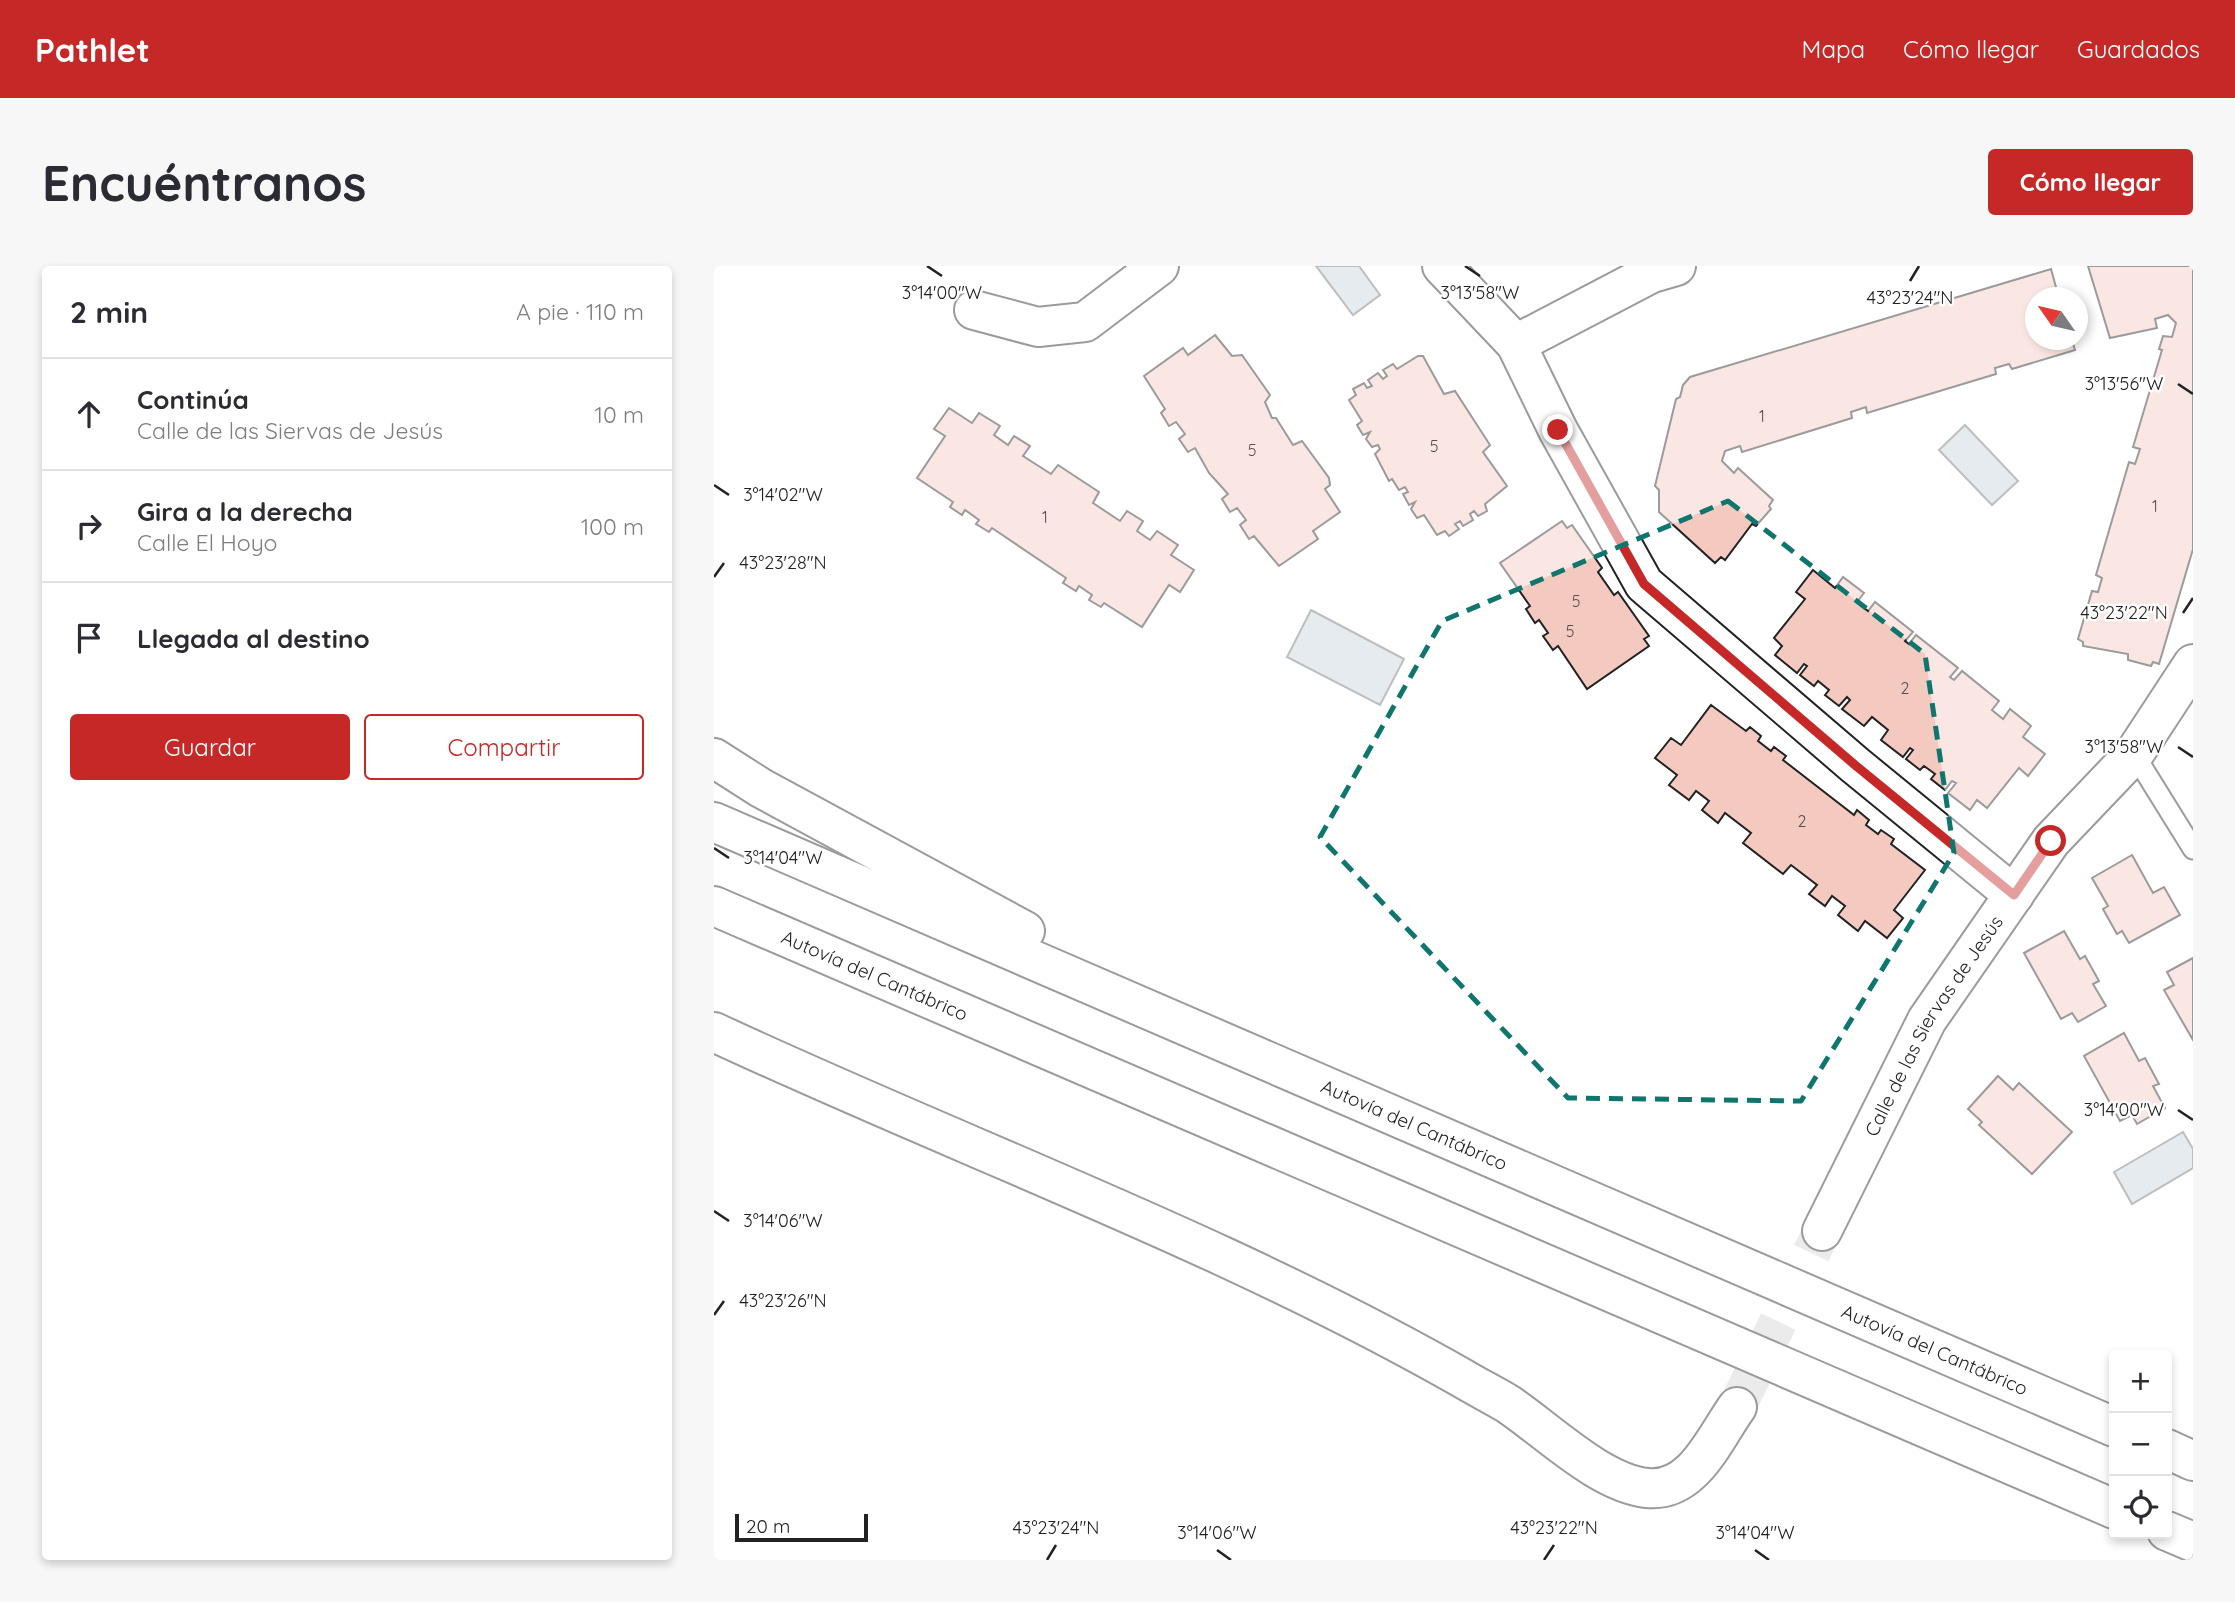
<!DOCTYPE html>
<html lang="es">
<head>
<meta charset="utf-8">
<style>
	body { margin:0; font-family:Quicksand,sans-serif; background:#f7f7f7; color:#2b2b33 }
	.controls { position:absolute; right:21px; bottom:21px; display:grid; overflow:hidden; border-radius:7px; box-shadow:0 4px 10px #0003 }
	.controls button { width:63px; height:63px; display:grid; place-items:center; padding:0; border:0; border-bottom:2px solid #e1e1e2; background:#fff; color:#2b2b33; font:35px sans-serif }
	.compass { position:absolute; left:1311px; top:21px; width:63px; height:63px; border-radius:50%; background:#fff; box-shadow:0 4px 10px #0003; rotate:304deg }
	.scale { position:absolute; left:21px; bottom:18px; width:133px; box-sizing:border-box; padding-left:7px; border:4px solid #222; border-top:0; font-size:19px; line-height:24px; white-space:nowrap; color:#222; -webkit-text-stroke:5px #fff; paint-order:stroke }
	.stop { position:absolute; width:21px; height:21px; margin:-16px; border:5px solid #c62828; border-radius:50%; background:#fff }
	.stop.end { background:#c62828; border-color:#fff; box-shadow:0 2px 7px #0008 }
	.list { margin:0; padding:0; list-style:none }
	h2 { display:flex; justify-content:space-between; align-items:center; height:91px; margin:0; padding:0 28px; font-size:30px }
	h2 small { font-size:23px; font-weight:400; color:#7c7c81 }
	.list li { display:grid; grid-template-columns:46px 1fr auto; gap:21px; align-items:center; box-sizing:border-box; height:112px; padding:0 28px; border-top:2px solid #e1e1e2 }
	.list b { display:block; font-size:26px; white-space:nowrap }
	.list p { margin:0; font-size:23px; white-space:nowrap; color:#7c7c81 }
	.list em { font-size:23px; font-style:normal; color:#7c7c81 }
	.actions { display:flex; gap:14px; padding:21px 28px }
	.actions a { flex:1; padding:16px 0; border:2px solid #c62828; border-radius:7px; text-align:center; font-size:24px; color:#c62828 }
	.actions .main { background:#c62828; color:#fff }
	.icon { flex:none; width:38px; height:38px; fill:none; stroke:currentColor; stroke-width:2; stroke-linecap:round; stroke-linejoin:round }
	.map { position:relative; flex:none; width:1479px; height:1294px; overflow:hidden; border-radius:7px }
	header { display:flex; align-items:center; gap:42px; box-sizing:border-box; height:98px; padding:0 35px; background:#c62828; color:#fff }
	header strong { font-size:33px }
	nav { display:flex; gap:38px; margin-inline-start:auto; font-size:24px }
	.intro { display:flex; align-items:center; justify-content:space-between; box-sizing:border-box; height:168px; padding:0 42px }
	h1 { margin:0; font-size:49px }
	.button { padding:18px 32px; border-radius:7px; background:#c62828; color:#fff; font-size:24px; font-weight:700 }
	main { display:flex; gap:42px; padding:0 42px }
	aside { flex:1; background:#fff; border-radius:7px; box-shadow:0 4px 10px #0003 }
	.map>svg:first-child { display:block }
	.water { fill:#c7d3dd; stroke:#6f6f6f; stroke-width:2 }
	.building { fill:#f3c9c0; stroke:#222; stroke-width:2 }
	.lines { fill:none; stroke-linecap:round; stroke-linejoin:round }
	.street-tunnel { stroke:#d3d3d3; stroke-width:38; stroke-dasharray:38 19; stroke-linecap:butt }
	.lane-casing { stroke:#222; stroke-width:23 }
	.street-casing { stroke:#222; stroke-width:42 }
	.highway-casing { stroke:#222; stroke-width:42 }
	.lane { stroke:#fff; stroke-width:19 }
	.street { stroke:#fff; stroke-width:38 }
	.highway { stroke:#fff; stroke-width:38 }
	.route { stroke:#c62828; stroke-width:9 }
	.marked { fill:none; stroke:#0f766e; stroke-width:5; stroke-dasharray:14 9; stroke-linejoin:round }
	.ticks { fill:none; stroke:#222; stroke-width:2.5 }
	.labels { text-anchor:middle; stroke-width:5; stroke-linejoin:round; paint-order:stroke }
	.number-label { font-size:16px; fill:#564c4a }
	.street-label { font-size:19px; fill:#222; stroke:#fff }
	.ticks-label { font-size:18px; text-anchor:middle; fill:#222; stroke:#fff; stroke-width:5; stroke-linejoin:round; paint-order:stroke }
</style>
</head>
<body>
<header>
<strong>Pathlet</strong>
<nav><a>Mapa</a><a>Cómo llegar</a><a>Guardados</a></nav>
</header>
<div class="intro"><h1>Encuéntranos</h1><a class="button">Cómo llegar</a></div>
<main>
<aside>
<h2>2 min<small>A pie · 110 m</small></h2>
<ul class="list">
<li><svg class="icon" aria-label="ahead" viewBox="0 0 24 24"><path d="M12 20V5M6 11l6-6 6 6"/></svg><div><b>Continúa</b><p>Calle de las Siervas de Jesús</p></div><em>10 m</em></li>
<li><svg class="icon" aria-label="right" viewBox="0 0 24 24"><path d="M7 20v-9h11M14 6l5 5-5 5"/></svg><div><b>Gira a la derecha</b><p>Calle El Hoyo</p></div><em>100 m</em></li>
<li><svg class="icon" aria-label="arrive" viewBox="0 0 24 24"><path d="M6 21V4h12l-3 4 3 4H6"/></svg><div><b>Llegada al destino</b></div></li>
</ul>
<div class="actions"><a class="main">Guardar</a><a>Compartir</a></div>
</aside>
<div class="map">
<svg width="1479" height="1294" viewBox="0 0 1479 1294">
	<rect width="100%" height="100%" fill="#fff"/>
	<g class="water">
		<path d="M602,0H645L666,29L639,49Z"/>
		<path d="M1251,159L1304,215L1278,239L1225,184Z"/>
		<path d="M597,344L690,393L666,439L573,391Z"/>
		<path d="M1469,866L1479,883V902L1418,938L1400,906Z"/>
	</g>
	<g class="building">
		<path d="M1374,0H1479V283L1445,398L1439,396L1437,400L1414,394V388L1369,380V376L1364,373L1378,325L1384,326L1388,312L1382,309L1415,196L1421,198L1426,183L1419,181L1448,84L1445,83L1449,70L1458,71L1462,57L1454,49L1441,53L1443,62L1396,72Z"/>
		<path d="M1337,3L1345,32H1322V74H1358L1361,84L1298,103L1295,98L1281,102L1282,108L1153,147L1152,141L1137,146L1138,152L1028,186L1026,180L1011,185L1008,195L1020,207L1024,202L1059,234L1055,240L1057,243L1042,260L1038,258L1011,294L1007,291L1001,297L945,246V224L941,220L962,133L966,131L969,119L976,111Z"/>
		<path d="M501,69L518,90L528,89L556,129L551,136L558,152H562L579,179L588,175L615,212L616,219L611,223L626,246L599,265L604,273L565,300L540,270L535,273L526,259L532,254L523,242L516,246L508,233L514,228L495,207L481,182L474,186L465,173L471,168L462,156L455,160L447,147L451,143L430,110L469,82L474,89Z"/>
		<path d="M704,90H709L730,128L741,125L776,179L769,186L793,220L771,238L773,245L764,250L760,245L756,248L759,254L749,260L746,255L741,258L745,263L735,270L731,265L723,269L710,249L703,252L697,243L701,236L695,239L689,228L694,226L691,221L685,224L678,213L675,215L661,188L666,183L664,179L658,181L652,173L656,166L649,169L643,159L648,155L635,134L642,129L639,123L650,117L653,122L658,120L654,114L664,107L669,113L673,110L669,104L679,98L683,103Z"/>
		<path d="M235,142L258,157L265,147L286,160L280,169L294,179L300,170L316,180L309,190L337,208L344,199L385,226L379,237L406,255L413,245L429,255L423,265L436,274L443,265L464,279L457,289L480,304L466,326L455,319L428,361L390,337L387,341L375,334L378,329L365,320L362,325L349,317L352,312L278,262L275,266L262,258L265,254L251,244L248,249L236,241L239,236L203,212L231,170L220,163Z"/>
		<path d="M848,255L853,262L858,259L888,302L884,306L900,329L904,326L935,370L930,373L935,380L873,423L844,380L839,384L829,370L834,367L825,354L821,357L812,343L816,340L786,297Z"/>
		<path d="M1099,304L1121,322L1129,311L1150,327L1143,336L1154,345L1161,336L1199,366L1191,375L1195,378L1202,369L1244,402L1236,411L1240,414L1248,405L1285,435L1278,444L1289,453L1296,443L1317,460L1309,471L1331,488L1314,510L1305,502L1273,542L1263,534L1256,544L1234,527L1242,517L1238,515L1231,524L1217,513L1221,508L1210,500L1206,504L1192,493L1199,484L1196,482L1189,491L1167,474L1174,464L1158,451L1150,460L1128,443L1136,434L1133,431L1125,440L1111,429L1115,424L1104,415L1100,420L1086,409L1093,400L1090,398L1083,407L1061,389L1068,380L1060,372L1091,333L1082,326Z"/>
		<path d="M997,439L1032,465L1036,461L1047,470L1044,475L1057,485L1060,481L1072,490L1069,494L1140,549L1143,544L1155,554L1152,559L1164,568L1167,564L1180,573L1177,578L1211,604L1180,644L1189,652L1173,672L1151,655L1144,665L1124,649L1131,640L1118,630L1111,640L1095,628L1103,619L1077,599L1069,608L1029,577L1037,567L1011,547L1004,557L988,544L995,535L982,525L975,534L955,519L963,509L941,492L957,472L967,479Z"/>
		<path d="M1418,589L1439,627L1450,621L1466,649L1415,677L1408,665L1403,668L1389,643L1394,640L1378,612Z"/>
		<path d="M1350,665L1366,693L1371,690L1385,715L1379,718L1392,740L1364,756L1358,747L1347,753L1310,687Z"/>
		<path d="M1479,692V774L1450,724L1460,719L1453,706Z"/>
		<path d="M1410,767L1425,795L1431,792L1445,818L1439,820L1451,842L1423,858L1418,849L1406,855L1370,790Z"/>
		<path d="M1284,810L1299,824L1305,817L1358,866L1318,908L1265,859L1268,856L1254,843Z"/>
	</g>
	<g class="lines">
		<path class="street-tunnel" d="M1023,1141L1108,965"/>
		<defs>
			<path id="lane" d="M1420,488L1479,583"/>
			<g id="street">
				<path d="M728,0L802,78L844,164L930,318L1141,499L1300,629"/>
				<path d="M260,44L324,61L371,56L445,0"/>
				<path d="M802,78L938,7L962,0"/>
				<path d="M0,766C249,882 509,976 748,1112C763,1121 779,1129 794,1138C834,1165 886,1217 933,1222C979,1227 1000,1173 1023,1141"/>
				<path id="s1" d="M1108,965L1213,754L1337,575L1420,488L1479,398"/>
			</g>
			<g id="highway">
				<path d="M0,492L47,522L311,665"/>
				<path id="s2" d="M0,556L1400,1161"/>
				<path id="s3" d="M0,640L1400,1243"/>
				<path d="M1453,1183L1479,1195"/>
				<path d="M1453,1265L1479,1276"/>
			</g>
		</defs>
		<use href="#lane" class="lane-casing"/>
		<use href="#street" class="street-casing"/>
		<use href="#highway" class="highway-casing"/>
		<use href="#lane" class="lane"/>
		<use href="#street" class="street"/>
		<use href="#highway" class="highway"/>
	</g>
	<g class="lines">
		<path class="route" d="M844,164L930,318L1141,499L1300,629L1337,575"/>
	</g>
	<path d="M0 0H1479V1294H0ZM1014,235L1211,388L1240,587L1087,835L854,832L606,571L728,355Z" fill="#fff" fill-opacity=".55" fill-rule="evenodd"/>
	<path class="marked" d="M1014,235L1211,388L1240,587L1087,835L854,832L606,571L728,355Z"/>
	<path class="ticks" d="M213,0L228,10M751,0L766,10M1196,15L1205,0M1464,118L1479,128M0,219L15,229M0,311L10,297M1469,347L1479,332M1464,481L1479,491M0,582L15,592M1464,844L1479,854M0,945L15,955M0,1049L10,1035M503,1284L517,1294M1041,1284L1055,1294M333,1294L342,1279M830,1294L840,1279"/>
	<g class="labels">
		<g class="number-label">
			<text x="1048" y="156">1</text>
			<text x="720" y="186">5</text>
			<text x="538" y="190">5</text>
			<text x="1441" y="246">1</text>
			<text x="331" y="257">1</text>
			<text x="862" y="341">5</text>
			<text x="856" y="371">5</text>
			<text x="1191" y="428">2</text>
			<text x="1088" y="561">2</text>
		</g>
		<g class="street-label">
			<text dy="7" stroke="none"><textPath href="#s3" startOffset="175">Autovía del Cantábrico</textPath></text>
			<text dy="7" stroke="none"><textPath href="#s1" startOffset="234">Calle de las Siervas de Jesús</textPath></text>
			<text dy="7" stroke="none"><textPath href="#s2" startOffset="763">Autovía del Cantábrico</textPath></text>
			<text dy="7" stroke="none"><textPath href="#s2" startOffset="1330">Autovía del Cantábrico</textPath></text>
		</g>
	</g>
	<g class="ticks-label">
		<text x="228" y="33">3°14'00"W</text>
		<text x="766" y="33">3°13'58"W</text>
		<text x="1196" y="38">43°23'24"N</text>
		<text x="1410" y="124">3°13'56"W</text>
		<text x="69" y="235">3°14'02"W</text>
		<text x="69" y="303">43°23'28"N</text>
		<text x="1410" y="353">43°23'22"N</text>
		<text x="1410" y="487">3°13'58"W</text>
		<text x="69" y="598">3°14'04"W</text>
		<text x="1410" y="850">3°14'00"W</text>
		<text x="69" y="961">3°14'06"W</text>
		<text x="69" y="1041">43°23'26"N</text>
		<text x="342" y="1268">43°23'24"N</text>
		<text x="840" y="1268">43°23'22"N</text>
		<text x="503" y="1273">3°14'06"W</text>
		<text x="1041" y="1273">3°14'04"W</text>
	</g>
</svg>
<div class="controls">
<button>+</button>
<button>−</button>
<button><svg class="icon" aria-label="locate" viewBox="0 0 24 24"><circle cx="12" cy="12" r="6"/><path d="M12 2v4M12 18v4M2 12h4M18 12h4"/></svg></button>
</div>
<svg class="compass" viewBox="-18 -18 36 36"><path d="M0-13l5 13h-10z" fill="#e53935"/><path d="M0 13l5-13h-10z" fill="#7c7c81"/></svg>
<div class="scale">20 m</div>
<div class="stop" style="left:1337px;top:575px"></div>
<div class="stop end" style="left:844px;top:164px"></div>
</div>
</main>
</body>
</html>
